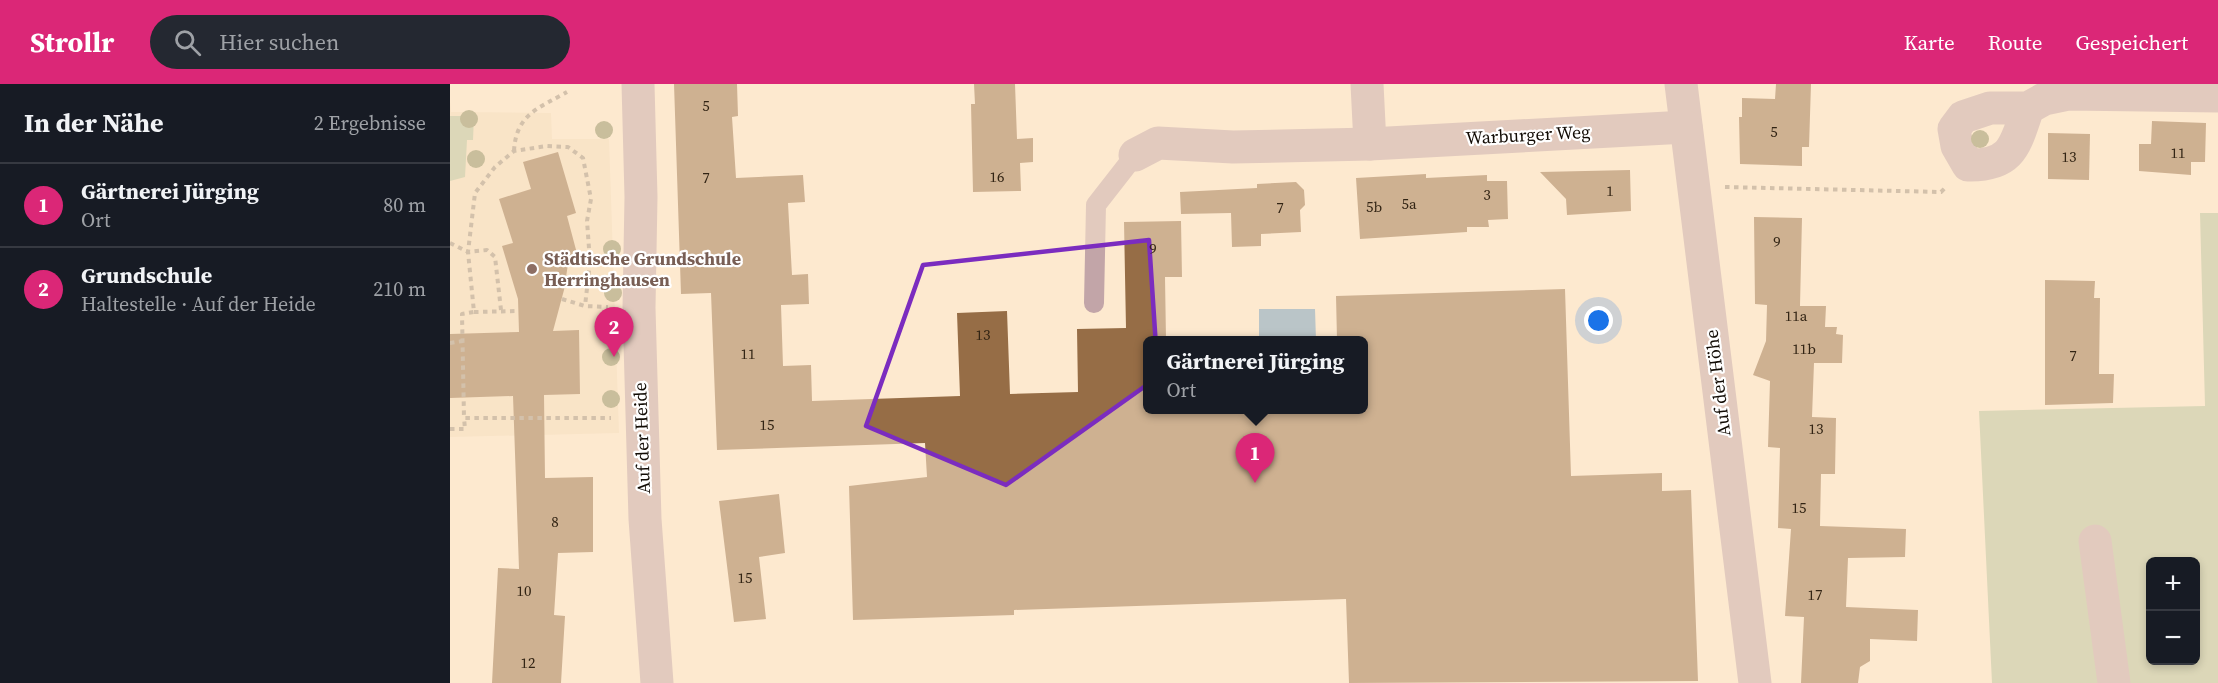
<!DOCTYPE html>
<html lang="de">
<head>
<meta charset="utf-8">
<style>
	body { margin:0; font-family:"Source Serif 4",serif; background:#242831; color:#f1f3f6 }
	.controls { position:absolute; right:18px; bottom:18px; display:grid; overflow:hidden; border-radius:9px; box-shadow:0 3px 9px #0003 }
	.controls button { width:54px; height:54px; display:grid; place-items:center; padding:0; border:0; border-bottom:2px solid #363941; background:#171b24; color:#f1f3f6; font:30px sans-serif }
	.you { position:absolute; left:1149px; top:237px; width:21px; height:21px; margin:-15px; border:4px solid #fff; border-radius:50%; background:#1a73e8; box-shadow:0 0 0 9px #1a73e833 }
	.badge { display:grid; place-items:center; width:39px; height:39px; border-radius:50%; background:#db2777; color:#fff; font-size:20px; font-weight:700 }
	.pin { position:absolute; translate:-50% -50px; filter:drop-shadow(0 2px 3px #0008) }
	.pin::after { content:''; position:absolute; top:32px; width:21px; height:18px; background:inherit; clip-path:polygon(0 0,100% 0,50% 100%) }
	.popup { position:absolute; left:693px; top:252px; width:225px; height:78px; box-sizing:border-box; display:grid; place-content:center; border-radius:9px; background:#171b24; filter:drop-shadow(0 2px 4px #0005); font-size:20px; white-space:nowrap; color:#9ea1a6 }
	.popup b { font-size:22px; color:#f1f3f6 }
	.popup::after { content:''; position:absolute; left:50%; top:100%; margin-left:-12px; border:12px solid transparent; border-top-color:#171b24 }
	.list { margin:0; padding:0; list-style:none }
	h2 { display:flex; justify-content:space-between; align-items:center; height:78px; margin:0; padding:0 24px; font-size:26px }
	h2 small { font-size:20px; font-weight:400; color:#9ea1a6 }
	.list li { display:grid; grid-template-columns:39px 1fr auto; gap:18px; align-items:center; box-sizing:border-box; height:84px; padding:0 24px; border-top:2px solid #363941 }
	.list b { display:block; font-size:22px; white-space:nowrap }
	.list p { margin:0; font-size:20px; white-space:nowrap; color:#9ea1a6 }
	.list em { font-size:20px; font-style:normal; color:#9ea1a6 }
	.icon { flex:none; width:33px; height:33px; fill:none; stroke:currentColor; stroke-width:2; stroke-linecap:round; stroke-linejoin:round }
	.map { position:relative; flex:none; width:1768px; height:599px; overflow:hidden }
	header { display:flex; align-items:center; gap:36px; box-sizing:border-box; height:84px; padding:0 30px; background:#db2777; color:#fff }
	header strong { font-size:28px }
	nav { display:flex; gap:33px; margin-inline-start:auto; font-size:21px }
	.search { width:420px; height:54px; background:#242831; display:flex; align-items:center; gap:15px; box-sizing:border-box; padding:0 21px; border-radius:33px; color:#9ea1a6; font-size:22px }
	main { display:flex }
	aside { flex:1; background:#171b24 }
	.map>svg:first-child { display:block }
	.built { fill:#f4ddbc }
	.green { fill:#b3c29b; fill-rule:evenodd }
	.water { fill:#699abf }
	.building { fill:#966d46 }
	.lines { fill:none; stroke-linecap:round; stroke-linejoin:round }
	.path { stroke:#9f907e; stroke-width:4; stroke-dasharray:4.5 4.5; stroke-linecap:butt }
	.service { stroke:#c2a5a8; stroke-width:20 }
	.minor { stroke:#c2a5a8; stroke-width:33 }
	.tree { fill:#8a8a5d }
	.marked { fill:none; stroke:#7b2cbf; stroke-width:4.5; stroke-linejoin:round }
	.education-dot { fill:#8d6e63; stroke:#fff; stroke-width:2 }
	.labels { text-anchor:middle; stroke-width:4.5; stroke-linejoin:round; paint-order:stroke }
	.number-label { font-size:15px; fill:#322414 }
	.street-label { font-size:18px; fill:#110b04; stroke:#fff }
	.education-label { font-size:18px; font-weight:bold; fill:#785e54; stroke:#fff; text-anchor:start }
</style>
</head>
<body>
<header>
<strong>Strollr</strong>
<div class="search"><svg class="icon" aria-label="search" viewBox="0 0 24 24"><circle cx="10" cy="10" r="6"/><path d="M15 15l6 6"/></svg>Hier suchen</div>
<nav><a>Karte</a><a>Route</a><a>Gespeichert</a></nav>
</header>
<main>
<aside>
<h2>In der Nähe<small>2 Ergebnisse</small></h2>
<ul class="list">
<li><span class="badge">1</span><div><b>Gärtnerei Jürging</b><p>Ort</p></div><em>80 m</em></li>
<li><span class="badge">2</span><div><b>Grundschule</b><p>Haltestelle · Auf der Heide</p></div><em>210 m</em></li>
</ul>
</aside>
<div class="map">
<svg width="1768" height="599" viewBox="0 0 1768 599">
	<rect width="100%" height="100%" fill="#fde9cf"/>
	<path class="built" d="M0,17L1,28L101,29L102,55H159L169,349L0,353Z"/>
	<g class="green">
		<path d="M0,32H24L23,56H17L15,93L0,97Z"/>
		<path d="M1750,129H1768V599H1542L1529,327L1755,322ZM1700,478H1746V576H1700Z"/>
	</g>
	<path class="water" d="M809,225H865L866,256H809Z"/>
	<g class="building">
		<path d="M224,0H287L288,32L282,33L286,94L353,91L355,118L338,119L342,191L358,190L359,220L331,221L333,282L361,281L362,317L510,312L507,229L557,227L560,310L628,308L627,245L676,244L674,138L731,137L732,193H715L716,256H697V326H913V256H887L886,212L1115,205L1121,392L1212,389V407L1241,406L1248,597L899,599L896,515L564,526V531L403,536L399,402L477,393L475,359L267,366L261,209L231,210Z"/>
		<path d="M524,0H565L567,55L583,54V78L570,79L571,107L523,108L521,20H525Z"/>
		<path d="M1326,0H1361L1359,63H1352V82L1290,80L1289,33H1292V14L1325,15Z"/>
		<path d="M1702,37L1756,39L1755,78H1741V91L1689,87V60H1701Z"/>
		<path d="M1598,49L1640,50L1639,96L1598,95Z"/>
		<path d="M108,68L126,129L117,132L129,177L118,180L114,206L103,247L129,246L130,310L94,311L95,394L143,393V468L108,469L104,531L115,532L111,599H42L48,484L69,485L63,312L0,314V250L69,248L68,215L52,162L63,159L49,115L81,105L73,78Z"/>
		<path d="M1180,86L1181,127L1117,131L1116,115L1090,88Z"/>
		<path d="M976,90V94L1037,91V97H1057L1058,135L1038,136L1039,143H1017V148L910,155L906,94Z"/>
		<path d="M846,98L854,106L855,121L850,126L851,148L811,150V162L782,163L781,129L731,130L730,108L807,104V100Z"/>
		<path d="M1304,133L1352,134L1350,222H1376L1375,243H1387L1386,250L1393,251L1392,279H1364L1362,333L1386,334L1385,390H1371L1370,442L1456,445L1455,473L1398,474L1396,523L1468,526L1467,557L1420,555V577L1410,583L1408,599H1351L1354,533L1335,532L1341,445L1328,444L1330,364L1318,363L1320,297L1303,291L1316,257L1317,221L1305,220Z"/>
		<path d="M1595,196L1645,197L1644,214H1650L1649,290H1664L1663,319L1595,321Z"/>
		<path d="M329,410L335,469L309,473L316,535L284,538L269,417Z"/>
	</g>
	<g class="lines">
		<g class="path">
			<path d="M64,67C66,30 89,24 117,8"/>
			<path d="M1275,103L1491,108L1496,103"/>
			<path d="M0,159L18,168L24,228L12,230L14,334H161"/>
			<path d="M112,215L135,222L158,223"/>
			<path d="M51,226L45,173L37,166L18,168L25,109L45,83L64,67L97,62L118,63L133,74L141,115L137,137L140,178L135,222"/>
			<path d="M24,228L68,227"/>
			<path d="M0,259L13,257"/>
			<path d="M0,345H15L14,334"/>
		</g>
		<path class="service" d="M644,219L646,121L685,71"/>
		<g class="minor">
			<path d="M188,0L191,113L189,224L195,435L207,599"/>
			<path d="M917,0L920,60"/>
			<path d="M1231,0L1305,599"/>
			<path d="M1578,24C1565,61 1563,82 1518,81L1507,62L1504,45L1513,33L1540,24H1578L1594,15L1618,10L1768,12"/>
			<path d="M685,71L708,59L783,63L920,60L1236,43"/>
			<path d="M1645,457L1664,599"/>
		</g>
	</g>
	<g class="tree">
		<circle cx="19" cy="35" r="9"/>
		<circle cx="154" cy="46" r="9"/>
		<circle cx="1530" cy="55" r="9"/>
		<circle cx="26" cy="75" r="9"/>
		<circle cx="162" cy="165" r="9"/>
		<circle cx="163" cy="209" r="9"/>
		<circle cx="161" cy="273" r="9"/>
		<circle cx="161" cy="315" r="9"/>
	</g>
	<path d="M0 0H1768V599H0ZM699,156L708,293L556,401L416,342L473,181Z" fill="#fde9cf" fill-opacity=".55" fill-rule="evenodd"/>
	<path class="marked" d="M699,156L708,293L556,401L416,342L473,181Z"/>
	<circle class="education-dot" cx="82" cy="185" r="6"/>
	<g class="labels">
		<g class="number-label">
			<text x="256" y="27">5</text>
			<text x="1324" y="53">5</text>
			<text x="1728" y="74">11</text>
			<text x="1619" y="78">13</text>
			<text x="547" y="98">16</text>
			<text x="256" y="99">7</text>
			<text x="1160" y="112">1</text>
			<text x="1037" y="116">3</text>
			<text x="959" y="125">5a</text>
			<text x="924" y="128">5b</text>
			<text x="830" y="129">7</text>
			<text x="1327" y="163">9</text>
			<text x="703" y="170">9</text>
			<text x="1346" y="237">11a</text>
			<text x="533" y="256">13</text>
			<text x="1354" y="270">11b</text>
			<text x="298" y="275">11</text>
			<text x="1623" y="277">7</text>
			<text x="317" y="346">15</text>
			<text x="1366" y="350">13</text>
			<text x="1349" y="429">15</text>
			<text x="105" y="443">8</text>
			<text x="295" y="499">15</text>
			<text x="74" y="512">10</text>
			<text x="1365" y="516">17</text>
			<text x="78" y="584">12</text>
		</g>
		<g class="street-label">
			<text transform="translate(1078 51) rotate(-3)" y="6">Warburger Weg</text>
			<text transform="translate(1268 299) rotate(-97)" y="6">Auf der Höhe</text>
			<text transform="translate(192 354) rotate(-92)" y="6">Auf der Heide</text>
		</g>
		<g class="education-label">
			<text x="94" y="181">Städtische Grundschule<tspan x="94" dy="21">Herringhausen</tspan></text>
		</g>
	</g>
</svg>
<div class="controls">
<button>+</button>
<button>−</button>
</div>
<div class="you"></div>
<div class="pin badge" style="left:805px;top:399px">1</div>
<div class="popup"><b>Gärtnerei Jürging</b>Ort</div>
<div class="pin badge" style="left:164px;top:273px">2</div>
</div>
</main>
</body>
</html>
